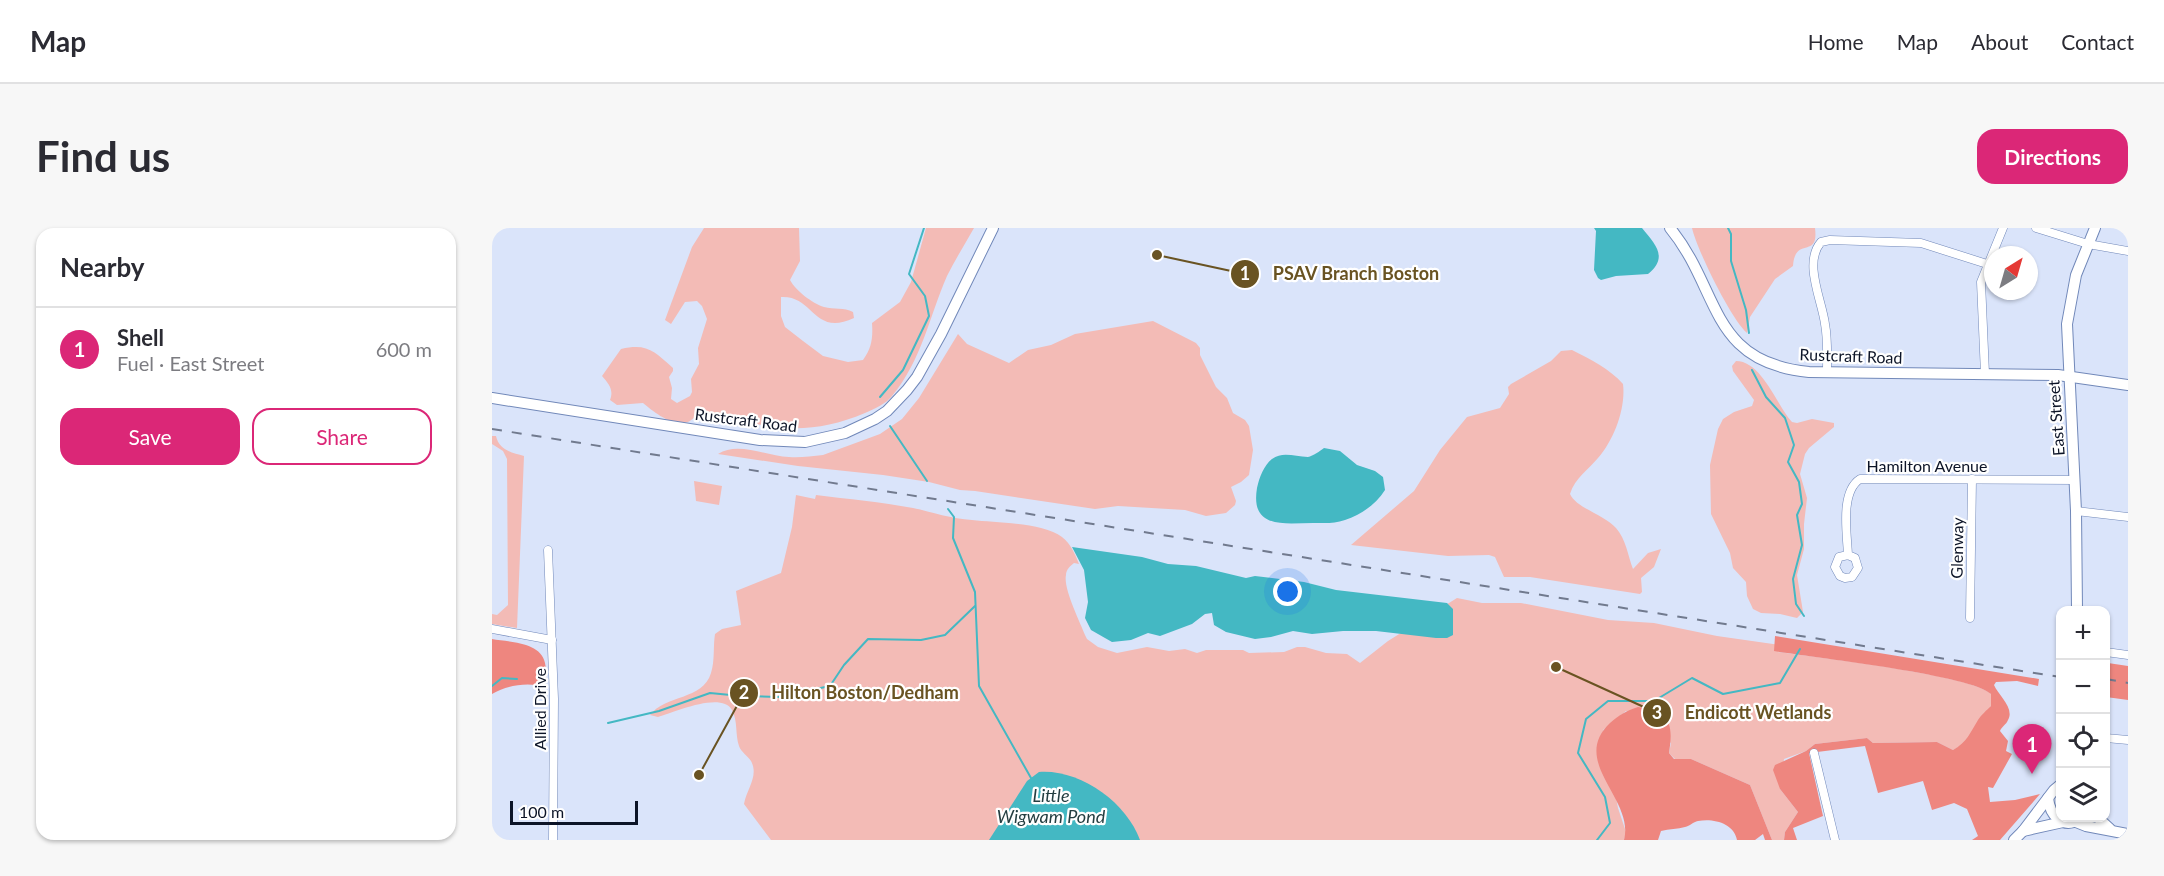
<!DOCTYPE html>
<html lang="en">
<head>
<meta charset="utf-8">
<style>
	body { margin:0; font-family:Lato,sans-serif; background:#f7f7f7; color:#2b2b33 }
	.controls { position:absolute; right:18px; bottom:18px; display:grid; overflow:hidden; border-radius:12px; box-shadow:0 2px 4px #0004 }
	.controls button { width:54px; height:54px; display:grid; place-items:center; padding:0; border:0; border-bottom:2px solid #e1e1e2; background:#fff; color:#2b2b33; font:30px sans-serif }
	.compass { position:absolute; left:1492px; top:18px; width:54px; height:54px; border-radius:50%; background:#fff; box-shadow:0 2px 4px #0004; rotate:37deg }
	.scale { position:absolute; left:18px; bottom:15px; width:128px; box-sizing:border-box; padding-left:6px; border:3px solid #0c1427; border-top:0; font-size:16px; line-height:21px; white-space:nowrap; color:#0c1427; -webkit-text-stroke:4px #fff; paint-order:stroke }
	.you { position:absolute; left:796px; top:364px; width:21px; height:21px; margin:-15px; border:4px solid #fff; border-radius:50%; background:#1a73e8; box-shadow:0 0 0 9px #1a73e833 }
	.badge { display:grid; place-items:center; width:39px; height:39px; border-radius:50%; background:#db2777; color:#fff; font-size:20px; font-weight:700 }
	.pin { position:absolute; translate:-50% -50px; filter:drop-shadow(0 2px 3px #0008) }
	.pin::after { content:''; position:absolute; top:32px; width:21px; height:18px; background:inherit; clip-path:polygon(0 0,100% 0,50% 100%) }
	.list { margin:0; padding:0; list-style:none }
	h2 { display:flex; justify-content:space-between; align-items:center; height:78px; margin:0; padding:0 24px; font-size:26px }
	h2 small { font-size:20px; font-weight:400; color:#7c7c81 }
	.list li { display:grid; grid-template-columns:39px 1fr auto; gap:18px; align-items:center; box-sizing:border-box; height:84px; padding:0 24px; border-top:2px solid #e1e1e2 }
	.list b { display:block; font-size:22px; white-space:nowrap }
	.list p { margin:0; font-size:20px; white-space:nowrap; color:#7c7c81 }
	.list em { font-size:20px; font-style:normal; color:#7c7c81 }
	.actions { display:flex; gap:12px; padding:18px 24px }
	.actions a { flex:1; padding:14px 0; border:2px solid #db2777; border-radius:18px; text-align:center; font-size:21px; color:#db2777 }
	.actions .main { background:#db2777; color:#fff }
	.icon { flex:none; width:33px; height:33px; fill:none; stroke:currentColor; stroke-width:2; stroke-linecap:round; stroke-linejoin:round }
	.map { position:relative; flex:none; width:1636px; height:612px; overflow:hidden; border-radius:18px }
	header { display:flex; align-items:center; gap:36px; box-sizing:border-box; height:84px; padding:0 30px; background:#fff; border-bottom:2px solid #e1e1e2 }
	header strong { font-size:28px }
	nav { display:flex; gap:33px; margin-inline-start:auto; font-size:21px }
	.intro { display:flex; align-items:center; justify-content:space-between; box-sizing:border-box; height:144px; padding:0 36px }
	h1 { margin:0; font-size:42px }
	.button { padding:15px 27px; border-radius:18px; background:#db2777; color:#fff; font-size:21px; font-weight:700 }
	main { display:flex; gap:36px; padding:0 36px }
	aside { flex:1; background:#fff; border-radius:18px; box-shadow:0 2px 4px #0004 }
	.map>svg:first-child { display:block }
	.green { fill:#f3bbb6 }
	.forest { fill:#ee867f }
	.water { fill:#44b8c3 }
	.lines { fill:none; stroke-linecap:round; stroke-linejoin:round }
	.stream { stroke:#44b8c3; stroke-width:2 }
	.street-casing { stroke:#7188b9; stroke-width:9 }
	.secondary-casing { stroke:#7188b9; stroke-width:12 }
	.street { stroke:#fff; stroke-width:8 }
	.secondary { stroke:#fff; stroke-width:10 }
	.rail { stroke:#717a8e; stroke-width:2; stroke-dasharray:10 10; stroke-linecap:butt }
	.labels { text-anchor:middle; stroke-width:4.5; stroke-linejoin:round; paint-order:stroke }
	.street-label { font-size:16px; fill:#0c1427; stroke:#fff }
	.water-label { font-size:18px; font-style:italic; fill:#243e41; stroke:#fff }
	.leader { fill:none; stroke:#695322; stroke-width:2 }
	.callout-dot { fill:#695322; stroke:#fff; stroke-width:2 }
	.mark-label { font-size:18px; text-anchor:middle; font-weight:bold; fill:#fff }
	.callout-label { font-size:18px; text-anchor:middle; font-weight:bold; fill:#695322; stroke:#fff; stroke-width:4.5; stroke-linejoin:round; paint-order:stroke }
</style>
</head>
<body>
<header>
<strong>Map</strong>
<nav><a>Home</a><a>Map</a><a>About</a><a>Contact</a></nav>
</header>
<div class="intro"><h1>Find us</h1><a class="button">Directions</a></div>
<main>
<aside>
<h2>Nearby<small></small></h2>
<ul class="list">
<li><span class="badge">1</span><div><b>Shell</b><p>Fuel · East Street</p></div><em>600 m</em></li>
</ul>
<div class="actions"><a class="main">Save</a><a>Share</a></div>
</aside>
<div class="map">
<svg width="1636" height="612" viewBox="0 0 1636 612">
	<rect width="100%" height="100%" fill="#dae4fa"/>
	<g class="green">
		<path d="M212,0H307L308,33L298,52C304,63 320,75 332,79C342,82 352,79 361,84L362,90C321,109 322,67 289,69V88L293,99L311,113L331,128L356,134L371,132C380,120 381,109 380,95L408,74L419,54L434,0H482C473,16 463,32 455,48C437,89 430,132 400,168C394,176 382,181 373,185C324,206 285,203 235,189C227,187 215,185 208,187C203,188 200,192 196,194C180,199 162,184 151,175L125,177L118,172C122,162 117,156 110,148L129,121C155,115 162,123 181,140V143L177,149L180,160L179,171L185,175L198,168L200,164L199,151L207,136L206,120L215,91L210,78L205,73L193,74L179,96L173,92L200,19Z"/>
		<path d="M1200,0H1323C1327,32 1303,7 1301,38L1283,51L1258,89L1255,105C1239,91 1205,22 1200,0Z"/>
		<path d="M661,93L704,115L708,120V127L724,159L735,170L741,185L753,192L757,198L761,222L757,247L749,254L739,259L744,273L743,277L734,285L714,288L693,282L626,278L603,281L483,263L468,262L437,254L391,247L306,238L226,226C246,213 274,228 297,229C308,230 320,228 331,227L388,206L410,191L427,170L466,106L475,116L517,135L536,122L559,117L583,106Z"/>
		<path d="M1080,122C1098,131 1118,141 1131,156C1134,180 1122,212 1106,230C1096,242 1083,250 1078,266C1084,280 1113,287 1124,300C1134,311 1136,328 1141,341L1156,325L1169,321L1162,339L1149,350L1150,364L1148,366L1038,349H1012L1003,329L997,327L956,328L859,317L922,263L948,222L975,189L1008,180L1017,166L1016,159L1019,156L1059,133L1069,123Z"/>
		<path d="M1244,133C1270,133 1285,178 1300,194L1305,195L1320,191L1342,195V199L1317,220L1313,226L1308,246L1315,270L1312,296V321L1305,347L1311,384L1305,390L1288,386L1269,385L1261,381L1255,368L1254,354L1241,340L1238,325L1219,286L1218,237L1226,201L1231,191L1242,184L1260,178L1262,172L1241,143L1240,138Z"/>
		<path d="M0,208H4C7,222 20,225 32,228L25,400L0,396V386L5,387L16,377L15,231L11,223L0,216Z"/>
		<path d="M202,253L230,258L227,277L204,273Z"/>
		<path d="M304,267L323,271L324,267C356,271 389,274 421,280C440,284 460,291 480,292C504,295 551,294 570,309C579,316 583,326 587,336L582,335C578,338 574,342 574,347C571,360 588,394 593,407L595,411L606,419L625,425L655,419L677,423L693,421L705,425L714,422H751L757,425L792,424L805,419H813L834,425L855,426L868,435L896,413L965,370L990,375H1029L1116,392L1162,395L1225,408L1295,418L1286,424C1322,429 1481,447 1499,466V478L1472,516L1461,522L1445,514L1381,515L1375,510L1323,516L1314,523L1292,531L1288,561L1306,584L1293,604L1292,612H1280L1258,557L1199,531H1183L1177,525L1179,515L1134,483L1111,502L1126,580L1134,604L1132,612H279L252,576C255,560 267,548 259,533C256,528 249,524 247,518C243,507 246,493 240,482C229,463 181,485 166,489L158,487C173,467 211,472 219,445C223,433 221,418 223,406L230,401L249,397L244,363L289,345L300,299Z"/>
	</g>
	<g class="forest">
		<path d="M1283,408L1547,451L1546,458L1525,453L1504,454L1502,457C1506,467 1523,480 1516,492C1514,497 1510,498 1508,503L1516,513L1514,523L1520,526L1501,560L1496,559L1498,574L1523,572L1548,566L1508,612H1480L1486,608L1475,581L1462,575L1440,582L1431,553L1386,565L1373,518L1317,525L1331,588L1301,600L1305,612H1292L1293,604L1306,584L1288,561L1281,542L1283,537L1314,523L1323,516L1375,510L1381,515L1445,514L1461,522C1475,514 1478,505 1486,492C1489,487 1495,482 1499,478V466C1481,447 1318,429 1282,423Z"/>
		<path d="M0,411C17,414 49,414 53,435C55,442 53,451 53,459C36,454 16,457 0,466Z"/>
		<path d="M1616,435L1636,438V472L1614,469Z"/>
		<path d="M1146,479C1177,484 1182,494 1177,525L1182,531H1199L1258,557L1280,612H1273L1271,606L1263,612H1245C1242,595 1221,590 1206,593C1201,594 1198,598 1193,599C1186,601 1177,601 1169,603L1166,612H1132C1143,571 1077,534 1118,495C1127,487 1134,483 1146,479Z"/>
	</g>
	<g class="water">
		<path d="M1102,0H1150C1163,16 1177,29 1156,46L1124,48L1109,52L1106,50L1102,42L1104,3Z"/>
		<path d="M832,220L848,223L865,237L883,243L891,249L893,262C884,276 869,287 853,292C842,296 833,295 821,295C793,295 758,302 765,260C767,250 772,237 780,231C791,223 803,229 816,229C821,228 828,223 832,220Z"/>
		<path d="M580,319L650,329L676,336L704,338L754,350L763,348L812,354L844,362L955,375L961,381V407L955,410H944L884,403H851L820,406L801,403L779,409L763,411L734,404L722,397L720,385L713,386L700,396L668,408L656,405L639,412L620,414L599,402L593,390L596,374L592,342Z"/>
		<path d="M547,544C588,541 634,574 648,612H497L535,553Z"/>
	</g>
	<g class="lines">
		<g class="stream">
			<path d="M1236,0L1239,6V33L1254,82L1257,105"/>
			<path d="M1260,142L1274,169L1293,190L1302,217L1296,234L1307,254L1310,276L1305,287L1310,317L1301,351L1304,376L1312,388"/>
			<path d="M388,169L411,142L437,88L433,68L417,46L432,0"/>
			<path d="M398,198L435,253"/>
			<path d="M456,281L462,289L461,310L483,364L487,458L539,550"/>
			<path d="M0,458L10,450L25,451"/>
			<path d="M116,495L167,483L218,465L249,468L286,469L338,458L352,437L376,411L429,412L453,407L483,378"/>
			<path d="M1105,612L1118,595L1113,569L1086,525L1094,491L1116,473H1162L1200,450L1231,466L1288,455L1308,421"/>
		</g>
		<defs>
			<g id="street">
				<path d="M1544,0L1596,16L1636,23"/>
				<path d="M1335,144C1335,128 1336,112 1333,96C1330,72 1311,35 1329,14L1338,12L1429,15L1495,36"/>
				<path d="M1493,146L1489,54L1511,0"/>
				<path d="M1584,283L1636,289"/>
				<path d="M56,322L62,471L61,612"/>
				<path d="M1356,327L1363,330L1366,340L1360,349L1353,350L1348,348L1343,339L1347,329L1356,327C1355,305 1348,264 1368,251L1583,252"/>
				<path d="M1478,390L1480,251"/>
				<path d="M0,401L60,412"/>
				<path d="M1614,424L1636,427"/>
				<path d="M1614,510L1636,512"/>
				<path d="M1322,525L1343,612"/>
			</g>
			<g id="secondary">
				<path d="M1178,0C1229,62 1216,134 1317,144L1566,147L1636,157"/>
				<path d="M0,170L268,212L313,214L353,205L383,191L395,183L415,162L425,149L449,106L501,0"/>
				<path d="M1585,382L1584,283L1575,96L1584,47L1603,0"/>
				<path d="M1556,570C1558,587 1570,602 1588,591"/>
				<path d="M1606,590L1618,601"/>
				<path d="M1584,594L1594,598L1636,606"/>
				<path d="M1531,603L1571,594"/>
				<path d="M1522,612L1531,603L1562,562L1568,557"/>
			</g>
		</defs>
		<use href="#street" class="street-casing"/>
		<use href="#secondary" class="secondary-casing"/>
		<use href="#street" class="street"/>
		<use href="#secondary" class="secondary"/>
		<g class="rail">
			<path d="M0,201L1568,449"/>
			<path d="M1614,451L1636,455"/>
		</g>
	</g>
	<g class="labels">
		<g class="street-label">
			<text transform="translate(1359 128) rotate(2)" y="6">Rustcraft Road</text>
			<text transform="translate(1564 190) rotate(-94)" y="6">East Street</text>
			<text transform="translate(254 192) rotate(7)" y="6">Rustcraft Road</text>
			<text x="1435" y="244">Hamilton Avenue</text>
			<text transform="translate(1465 320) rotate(-89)" y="6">Glenway</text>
			<text transform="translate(48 481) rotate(-90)" y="6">Allied Drive</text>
		</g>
		<g class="water-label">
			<text x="559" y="574">Little<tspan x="559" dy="21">Wigwam Pond</tspan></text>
		</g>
	</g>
	<path class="leader" d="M665 27L753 46M207 547L252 465M1064 439L1165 485"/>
	<g class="callout-dot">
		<circle cx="665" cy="27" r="6"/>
		<circle cx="207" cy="547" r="6"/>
		<circle cx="1064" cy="439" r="6"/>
		<circle cx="753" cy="46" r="15"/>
		<circle cx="252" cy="465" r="15"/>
		<circle cx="1165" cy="485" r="15"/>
	</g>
	<g class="mark-label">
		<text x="753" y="52">1</text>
		<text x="252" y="471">2</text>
		<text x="1165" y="491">3</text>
	</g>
	<g class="callout-label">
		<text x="864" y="52">PSAV Branch Boston</text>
		<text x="373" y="471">Hilton Boston/Dedham</text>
		<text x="1266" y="491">Endicott Wetlands</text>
	</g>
</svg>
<div class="controls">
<button>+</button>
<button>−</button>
<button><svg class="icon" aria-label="locate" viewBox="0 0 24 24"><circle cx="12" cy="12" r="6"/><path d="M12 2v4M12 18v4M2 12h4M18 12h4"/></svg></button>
<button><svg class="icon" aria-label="layers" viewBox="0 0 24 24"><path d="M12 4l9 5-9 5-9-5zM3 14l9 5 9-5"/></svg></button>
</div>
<svg class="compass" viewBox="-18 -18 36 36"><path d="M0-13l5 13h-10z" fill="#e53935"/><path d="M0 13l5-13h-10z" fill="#7c7c81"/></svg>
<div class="scale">100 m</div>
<div class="you"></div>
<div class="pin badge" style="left:1540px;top:546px">1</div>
</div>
</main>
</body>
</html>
